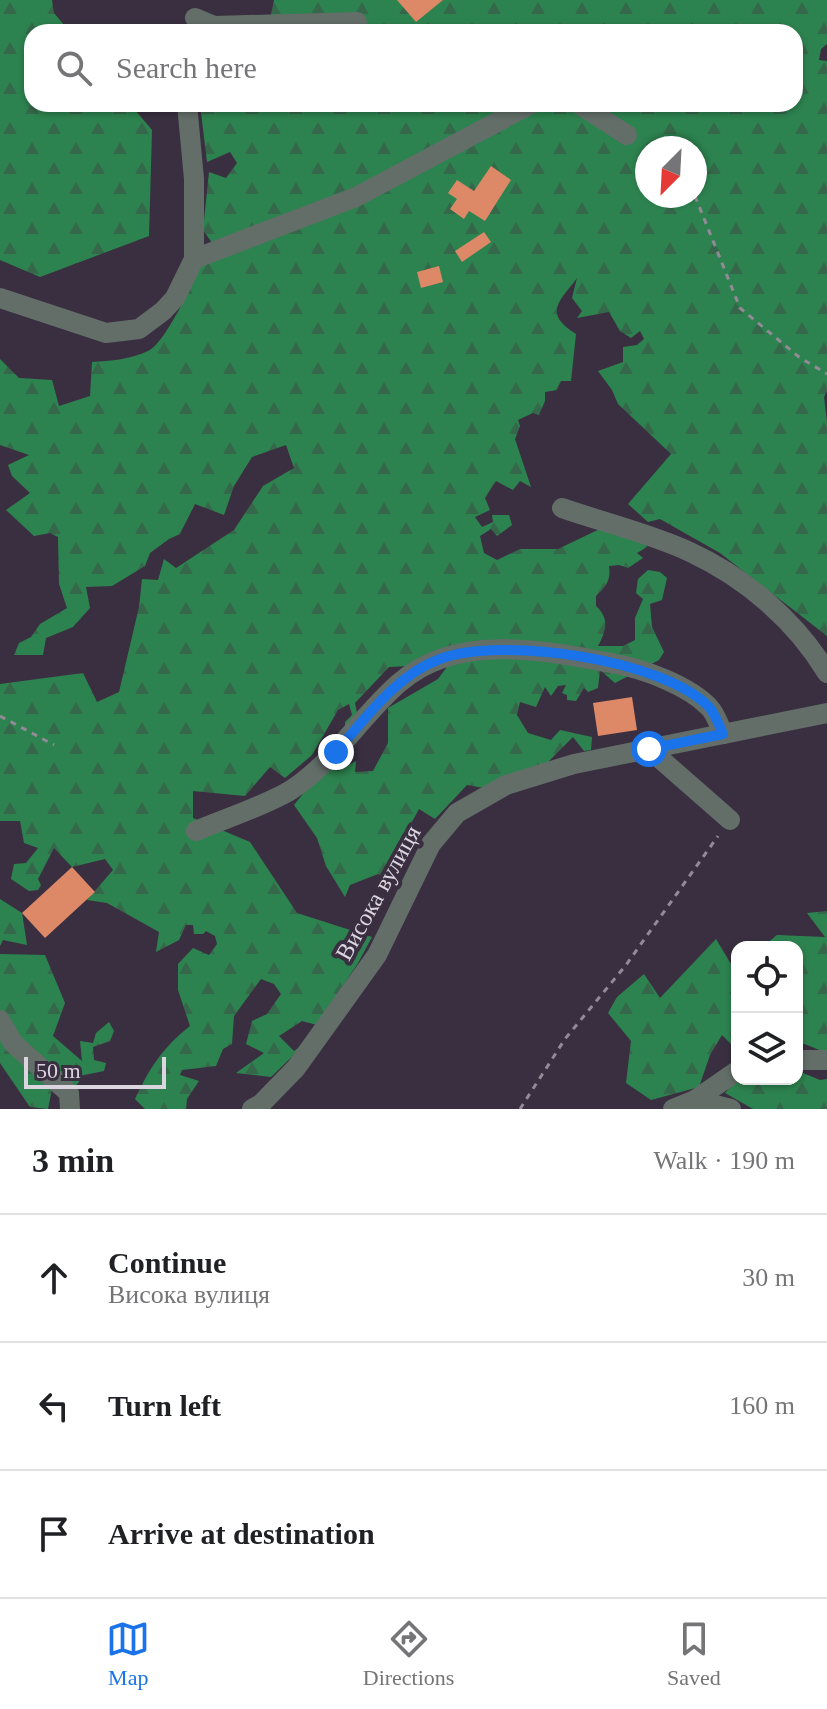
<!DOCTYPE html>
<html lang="en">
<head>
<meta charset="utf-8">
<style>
	body { margin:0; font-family:Georgia,serif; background:#f2f2f2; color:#202124 }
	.controls { position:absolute; right:24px; bottom:24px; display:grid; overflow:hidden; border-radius:16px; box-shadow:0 2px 6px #0004 }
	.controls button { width:72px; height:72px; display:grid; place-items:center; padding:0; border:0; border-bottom:2px solid #e0e0e0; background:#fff; color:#202124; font:40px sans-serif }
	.compass { position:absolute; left:635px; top:136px; width:72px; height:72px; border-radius:50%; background:#fff; box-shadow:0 2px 6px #0004; rotate:204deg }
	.scale { position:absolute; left:24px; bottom:20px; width:142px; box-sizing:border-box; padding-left:8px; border:4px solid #dbd5df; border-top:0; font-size:22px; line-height:28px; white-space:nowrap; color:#dbd5df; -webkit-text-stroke:6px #392f40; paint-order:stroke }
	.stop { position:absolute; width:24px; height:24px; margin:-18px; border:6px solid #1a73e8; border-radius:50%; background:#fff }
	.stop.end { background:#1a73e8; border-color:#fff; box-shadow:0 2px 8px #0008 }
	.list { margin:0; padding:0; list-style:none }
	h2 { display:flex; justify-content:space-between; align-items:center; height:104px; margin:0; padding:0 32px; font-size:34px }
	h2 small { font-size:26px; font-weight:400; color:#757577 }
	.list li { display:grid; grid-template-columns:52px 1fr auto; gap:24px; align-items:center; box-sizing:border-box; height:128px; padding:0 32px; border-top:2px solid #e0e0e0 }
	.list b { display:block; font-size:30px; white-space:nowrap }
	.list p { margin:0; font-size:26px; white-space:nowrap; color:#757577 }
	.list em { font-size:26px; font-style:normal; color:#757577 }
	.icon { flex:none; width:44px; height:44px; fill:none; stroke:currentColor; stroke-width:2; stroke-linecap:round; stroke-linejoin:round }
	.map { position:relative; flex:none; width:827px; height:1109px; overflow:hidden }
	.search { position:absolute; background:#fff; box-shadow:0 2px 6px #0004; left:24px; right:24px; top:24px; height:88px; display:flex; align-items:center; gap:20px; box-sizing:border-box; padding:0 28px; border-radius:24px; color:#757577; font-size:30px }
	.sheet { height:488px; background:#fff }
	nav { display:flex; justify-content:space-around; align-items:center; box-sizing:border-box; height:112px; border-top:2px solid #e0e0e0; background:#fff; font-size:22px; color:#757577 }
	nav a { display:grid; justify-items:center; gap:4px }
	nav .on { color:#1a73e8 }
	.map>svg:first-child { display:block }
	.forest { fill:url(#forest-firs); fill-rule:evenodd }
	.building { fill:#d86 }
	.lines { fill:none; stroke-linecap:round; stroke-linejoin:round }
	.path { stroke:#928a97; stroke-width:3; stroke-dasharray:6 6; stroke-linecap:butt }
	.minor { stroke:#636e69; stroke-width:20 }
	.route { stroke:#1a73e8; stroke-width:10 }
	.labels { text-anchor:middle; stroke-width:8; stroke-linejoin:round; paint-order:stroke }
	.street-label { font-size:24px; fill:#dbd5df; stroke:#392f40 }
</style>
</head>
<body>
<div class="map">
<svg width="827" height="1109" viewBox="0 0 827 1109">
	<defs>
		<pattern id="forest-firs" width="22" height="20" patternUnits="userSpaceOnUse" patternTransform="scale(2)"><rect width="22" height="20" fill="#2d834f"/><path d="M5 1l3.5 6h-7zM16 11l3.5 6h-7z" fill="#35684a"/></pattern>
	</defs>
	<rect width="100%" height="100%" fill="#392f40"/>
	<g class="forest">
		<path d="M0,0H52L54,13L70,32H32V104H130L152,130L149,236L40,277L0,260Z"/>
		<path d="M274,0H827V44L821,49L819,60L827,61V391L824,397L827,422V636L720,553L660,519L648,522L628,504L671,454L618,404L612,390L598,371L623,362V347L637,345L644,339L640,331L631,338L620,331L609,312L577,318L582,311L572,298L577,278C560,301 542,313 576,334L571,381H561L557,390L545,392V401L539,415L533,413L518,420L520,426L515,439L531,487L520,481L513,490L496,481L485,498L490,510L475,517L482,527L493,522L492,515H509L512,525L497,536L491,529L480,536L484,553L497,560L520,549H558L604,527L646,540L647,547L637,553L643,558L628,568L619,565L609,566C611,581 606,586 596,596V606C610,619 606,631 598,646H623L635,640V618L643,599L636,593L638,579L648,570L660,572L667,578L662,600L650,604L652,627L664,652L659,660L615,683L600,670L598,688L588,692L584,688L576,701L567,700V695L562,693L566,685L558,686L551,696L545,687L536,707L520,702L517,715L528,733L551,740L560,730L592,737L591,750L584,751L573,737L547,763L484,788L467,785L435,819L419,809L408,829L406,859L391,879L378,874L350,885L345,897L326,866L317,838L294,805L310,785L331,766L338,771L356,761L355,772L373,771L388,743V708L438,679L449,664L389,667L355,703L358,718L345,727V722L352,715L349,704L338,710L312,755L285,778L270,767L245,796L193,791V818L250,842L297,913L372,937L358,963L317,1025L302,1021L279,1036L294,1051L308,1041L271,1077L236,1073L264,1053L246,1044L252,1021L267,1014L281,994L274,984L261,979L234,1016L232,1044L223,1049L216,1066L182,1070L180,1075L199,1081L187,1099L186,1109H145L135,1099C149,1069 163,1047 190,1026L178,990V964L193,948L209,955L217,944L215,936L206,931L203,934H194L193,925H186L179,940L156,952L159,932L107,903L87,900L113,870L105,859L72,867L54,848L38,879L41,885L38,890L29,891L11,879L14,864L26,863L38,848L24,843L20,821H0V684L83,673L97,702L119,692L139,607L142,579L158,580L164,559L176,568L234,530L263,486L294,468L286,445L252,457L234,486L224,515L195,504L180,534L169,539L150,553L145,566L112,586L86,587L90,608L73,627L46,638L43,655H14L19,643L31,637L40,624L67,608L59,584L58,537L50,533L34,536L6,510L30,493L12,476L8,465L29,455L0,445V359L19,378L52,380L59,406L90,396L92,362C111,361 131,359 148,351C165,344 192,284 201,266L222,257L203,230L209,172L226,178L237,163L230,152L207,162L200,104H795V32H211L269,24ZM647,148H695V196H647Z"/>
		<path d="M0,899L22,913L27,945L3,940L0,946Z"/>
		<path d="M827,911V1053L797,1041V947H762L777,935L825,937L807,913Z"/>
		<path d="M716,939L734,969L737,967V1042L731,1044L722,1035L710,1055L699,1087L651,1100L626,1083L631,1041L608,1013L617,997L644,974L660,998Z"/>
		<path d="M0,954L45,955L65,1003L53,1036L82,1061L80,1041L93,1043L96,1033L109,1022L114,1031L110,1041L93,1047L94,1060L106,1063L104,1071L84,1075L75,1087L52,1089L48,1109L30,1107L0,1063Z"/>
		<path d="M798,1071L820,1080L827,1079V1109H753L725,1093L738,1079H797Z"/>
	</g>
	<g class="building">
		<path d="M397,0H443L416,22Z"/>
		<path d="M491,166L511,180L485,221L469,211L464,219L450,209L457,199L448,193L457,180L474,191Z"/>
		<path d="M484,232L491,242L462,262L455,251Z"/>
		<path d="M439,266L443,282L421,288L417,272Z"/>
		<path d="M632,697L637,730L598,736L593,703Z"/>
		<path d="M72,867L95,892L45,938L22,913Z"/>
	</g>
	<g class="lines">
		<g class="path">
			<path d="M695,196L740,308L799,357L827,374"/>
			<path d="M0,716L54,745"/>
			<path d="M520,1109L565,1039L626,965L718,836"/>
		</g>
		<g class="minor">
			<path d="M195,18L214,26L357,22"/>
			<path d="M579,104L627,135"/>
			<path d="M194,259L356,197L531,104"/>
			<path d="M0,298L106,333L139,329L163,311L175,298L194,259V179L187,104"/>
			<path d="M562,508C602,522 652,534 690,552C746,578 796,621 827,673"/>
			<path d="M649,749L730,820"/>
			<path d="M196,831C224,819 267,805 291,790C334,762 361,716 399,683C458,631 547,651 616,664C644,669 689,686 709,707C716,714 719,725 723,734"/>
			<path d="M0,1020L13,1043L69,1093L70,1109"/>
			<path d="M797,1060H827"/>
			<path d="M695,1100L737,1071"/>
			<path d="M252,1109L261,1104L296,1068L377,955L431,844L457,813L506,785L574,764L827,713"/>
			<path d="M673,1109L695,1100L731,1109"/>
		</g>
	</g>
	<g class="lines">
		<path class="route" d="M336,752C366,718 396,675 440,659C501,636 663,659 709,707C715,714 719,725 723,734L649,749"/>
	</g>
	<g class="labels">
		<g class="street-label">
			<text transform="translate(378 893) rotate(-61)" y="8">Висока вулиця</text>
		</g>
	</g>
</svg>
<div class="controls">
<button><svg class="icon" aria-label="locate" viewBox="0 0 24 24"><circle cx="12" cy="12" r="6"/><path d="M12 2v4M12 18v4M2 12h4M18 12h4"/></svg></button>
<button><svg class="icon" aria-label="layers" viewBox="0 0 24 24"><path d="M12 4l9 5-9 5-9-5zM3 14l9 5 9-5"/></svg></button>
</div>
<svg class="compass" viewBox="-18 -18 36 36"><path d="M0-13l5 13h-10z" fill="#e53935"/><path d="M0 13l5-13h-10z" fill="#757577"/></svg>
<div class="scale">50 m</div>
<div class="stop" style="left:649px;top:749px"></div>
<div class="stop end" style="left:336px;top:752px"></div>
<div class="search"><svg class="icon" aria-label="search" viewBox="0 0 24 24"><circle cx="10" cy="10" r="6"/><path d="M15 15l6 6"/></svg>Search here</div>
</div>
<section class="sheet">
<h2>3 min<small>Walk · 190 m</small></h2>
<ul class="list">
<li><svg class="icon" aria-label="ahead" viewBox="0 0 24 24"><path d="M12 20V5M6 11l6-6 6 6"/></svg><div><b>Continue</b><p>Висока вулиця</p></div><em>30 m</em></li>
<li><svg class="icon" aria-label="left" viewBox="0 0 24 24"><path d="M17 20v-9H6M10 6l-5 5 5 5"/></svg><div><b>Turn left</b></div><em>160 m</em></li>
<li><svg class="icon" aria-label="arrive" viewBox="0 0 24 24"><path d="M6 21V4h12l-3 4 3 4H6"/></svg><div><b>Arrive at destination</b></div></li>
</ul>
</section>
<nav>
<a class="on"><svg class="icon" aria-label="map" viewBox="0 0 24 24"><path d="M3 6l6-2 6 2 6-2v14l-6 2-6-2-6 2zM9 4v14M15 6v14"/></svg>Map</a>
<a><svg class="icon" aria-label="directions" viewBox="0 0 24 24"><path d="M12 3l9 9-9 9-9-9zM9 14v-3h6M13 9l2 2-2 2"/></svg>Directions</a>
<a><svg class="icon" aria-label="saved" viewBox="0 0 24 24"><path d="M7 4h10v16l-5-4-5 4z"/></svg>Saved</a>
</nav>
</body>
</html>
